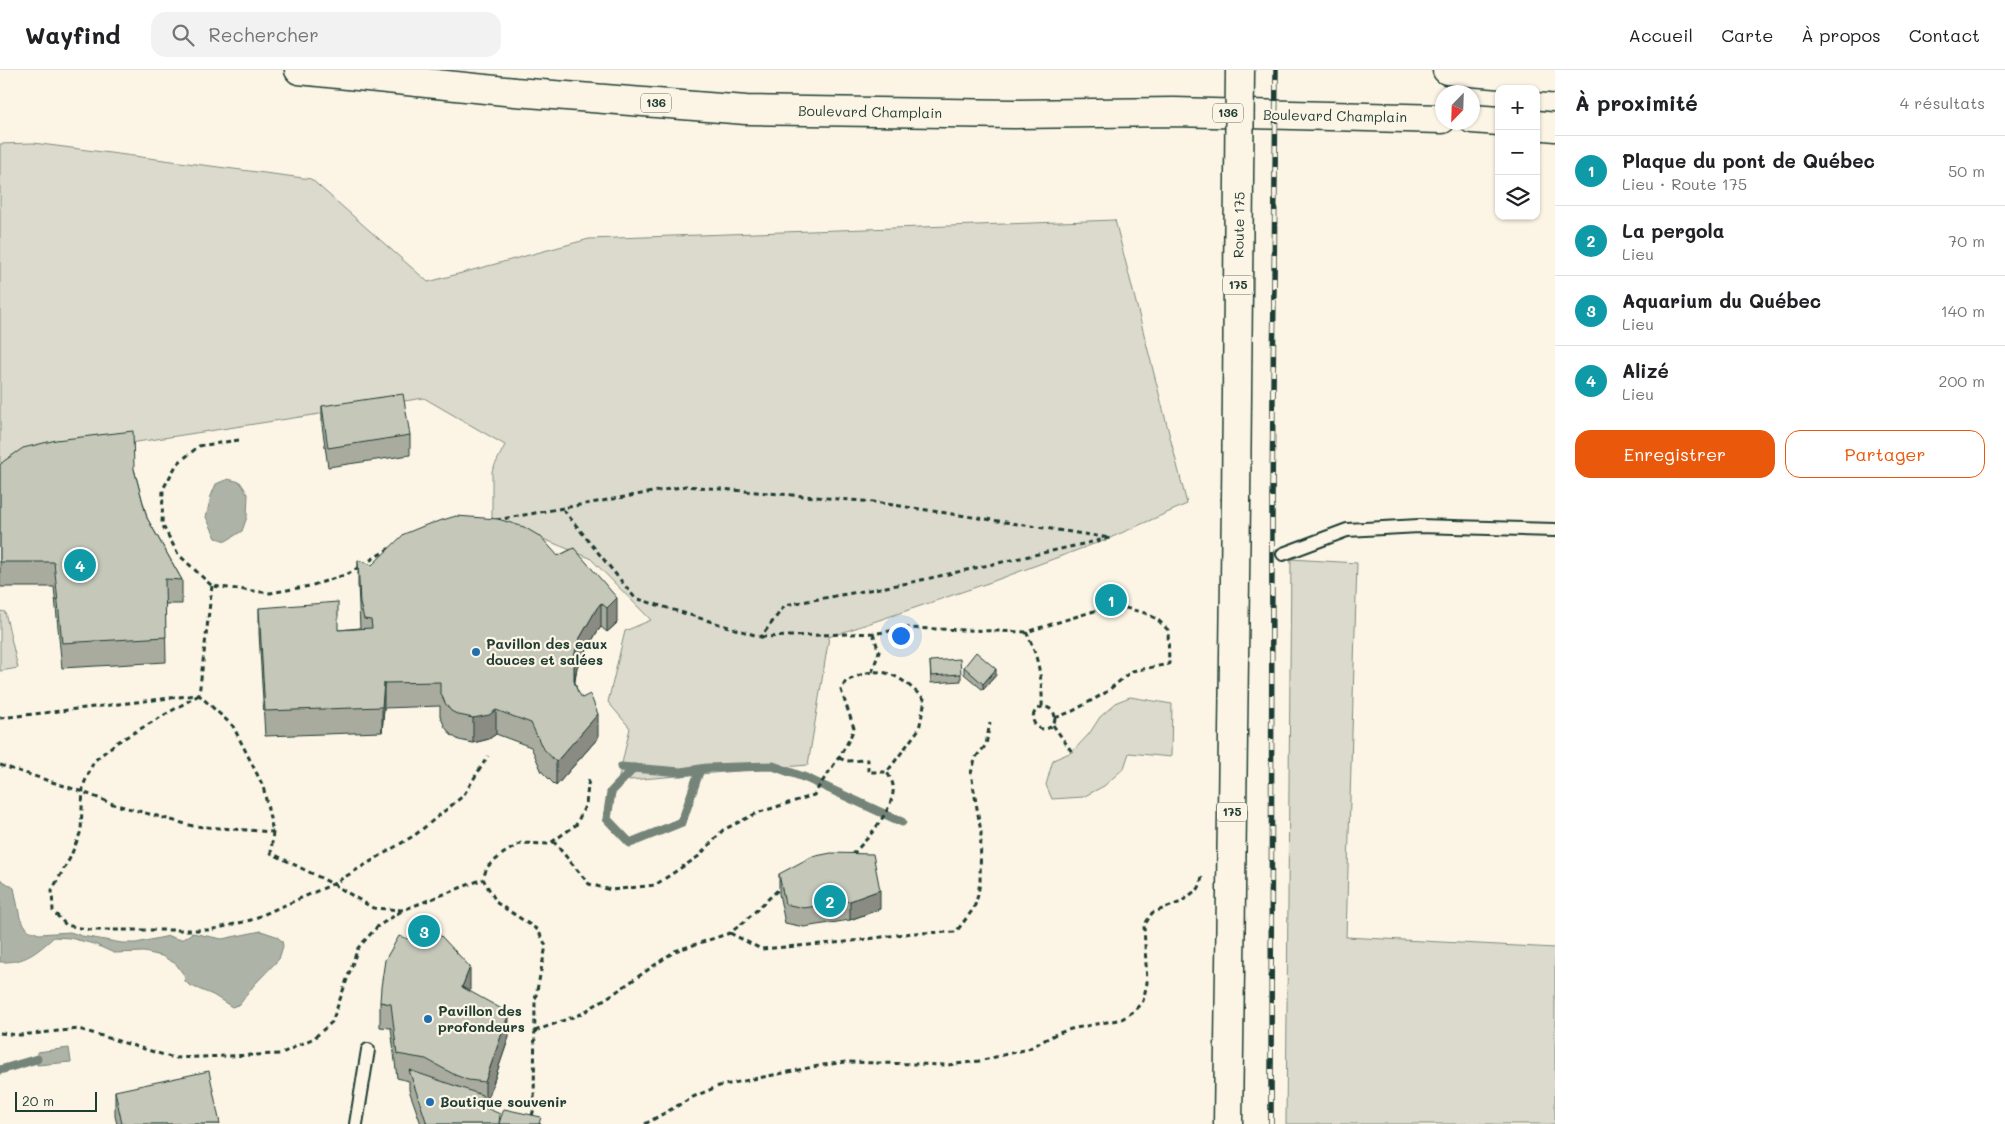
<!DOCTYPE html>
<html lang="fr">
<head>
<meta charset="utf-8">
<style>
	body { margin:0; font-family:Mali,sans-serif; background:#f2f2f2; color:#202124 }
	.controls { position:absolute; right:15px; top:15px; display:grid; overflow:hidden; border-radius:10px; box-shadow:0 1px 4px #0004 }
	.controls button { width:45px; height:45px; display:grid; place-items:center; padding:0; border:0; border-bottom:1px solid #e0e0e0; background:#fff; color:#202124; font:25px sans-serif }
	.compass { position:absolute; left:1435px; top:15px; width:45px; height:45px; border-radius:50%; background:#fff; box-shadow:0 1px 4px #0004; rotate:203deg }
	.scale { position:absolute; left:15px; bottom:12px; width:82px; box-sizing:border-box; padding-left:5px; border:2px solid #1f3d34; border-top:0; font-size:14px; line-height:18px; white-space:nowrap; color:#1f3d34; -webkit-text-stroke:4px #fcf5e5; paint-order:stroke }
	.you { position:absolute; left:900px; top:565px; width:18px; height:18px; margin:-12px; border:4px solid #fff; border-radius:50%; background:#1a73e8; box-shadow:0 0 0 8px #1a73e833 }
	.badge { display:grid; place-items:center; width:32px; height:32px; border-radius:50%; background:#ea580c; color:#fff; font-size:16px; font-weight:700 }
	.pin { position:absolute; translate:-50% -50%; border:2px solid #fff; box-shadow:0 1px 5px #0006 }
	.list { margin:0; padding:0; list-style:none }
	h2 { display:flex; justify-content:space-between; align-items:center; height:65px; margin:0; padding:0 20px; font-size:21px }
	h2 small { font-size:16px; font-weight:400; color:#757577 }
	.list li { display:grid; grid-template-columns:32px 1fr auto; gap:15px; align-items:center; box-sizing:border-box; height:70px; padding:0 20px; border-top:1px solid #e0e0e0 }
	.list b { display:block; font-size:19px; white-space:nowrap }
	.list p { margin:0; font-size:16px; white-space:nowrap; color:#757577 }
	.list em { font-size:16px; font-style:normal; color:#757577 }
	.actions { display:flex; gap:10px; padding:15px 20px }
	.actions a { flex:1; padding:11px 0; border:1px solid #ea580c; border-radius:15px; text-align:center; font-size:18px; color:#ea580c }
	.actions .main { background:#ea580c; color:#fff }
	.icon { flex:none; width:28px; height:28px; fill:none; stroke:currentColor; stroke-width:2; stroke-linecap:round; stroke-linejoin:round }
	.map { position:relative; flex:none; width:1555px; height:1054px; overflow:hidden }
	header { display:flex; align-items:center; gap:30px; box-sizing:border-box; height:70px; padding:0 25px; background:#fff; border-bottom:1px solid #e0e0e0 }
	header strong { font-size:24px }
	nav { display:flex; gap:28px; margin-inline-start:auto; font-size:18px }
	.search { width:350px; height:45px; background:#f2f2f2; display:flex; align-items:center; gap:12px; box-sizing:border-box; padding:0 18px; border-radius:15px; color:#757577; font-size:19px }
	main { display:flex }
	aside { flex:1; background:#fff }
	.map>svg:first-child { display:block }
	.green { fill:#dcdacc; stroke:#7e8c80 }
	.water { fill:#aeb3a7; stroke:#758479 }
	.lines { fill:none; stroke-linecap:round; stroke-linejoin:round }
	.stream { stroke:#758479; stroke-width:9 }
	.service-casing { stroke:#1f3d34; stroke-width:16 }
	.primary-casing { stroke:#1f3d34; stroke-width:31 }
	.trunk-casing { stroke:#1f3d34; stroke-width:31 }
	.path { stroke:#1f3d34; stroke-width:3; stroke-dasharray:5 4; stroke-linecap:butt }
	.service { stroke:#fcf5e5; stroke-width:12 }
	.primary { stroke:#fcf5e5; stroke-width:28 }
	.trunk { stroke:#fcf5e5; stroke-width:28 }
	.rail-casing { stroke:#1f3d34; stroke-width:5.5 }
	.rail { stroke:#fcf5e5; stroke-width:4; stroke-dasharray:11; stroke-linecap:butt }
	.trunk-bridge-casing { stroke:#1f3d34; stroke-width:31; stroke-linecap:butt }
	.trunk-bridge { stroke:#fcf5e5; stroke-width:28 }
	.wall { fill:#a9ab9f; stroke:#1f3d34 }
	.shaded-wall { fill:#8a8b82; stroke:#1f3d34 }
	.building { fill:#c5c7b9; stroke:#1f3d34 }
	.poi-dot { fill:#1f6fb2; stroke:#fcf5e5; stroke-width:2 }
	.labels { text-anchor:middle; stroke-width:4.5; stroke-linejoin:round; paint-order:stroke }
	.shield { fill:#fcf5e5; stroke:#617469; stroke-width:1 }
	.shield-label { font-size:12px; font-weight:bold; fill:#1f3d34 }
	.street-label { font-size:14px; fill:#1f3d34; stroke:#fcf5e5 }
	.poi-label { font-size:14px; font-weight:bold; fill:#1f3d34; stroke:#fcf5e5; text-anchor:start }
</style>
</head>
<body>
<header>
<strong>Wayfind</strong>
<div class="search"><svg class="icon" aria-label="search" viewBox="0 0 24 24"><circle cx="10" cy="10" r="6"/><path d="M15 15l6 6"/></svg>Rechercher</div>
<nav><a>Accueil</a><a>Carte</a><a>À propos</a><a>Contact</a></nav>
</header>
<main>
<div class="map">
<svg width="1555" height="1054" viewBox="0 0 1555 1054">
	<rect width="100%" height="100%" fill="#fcf5e5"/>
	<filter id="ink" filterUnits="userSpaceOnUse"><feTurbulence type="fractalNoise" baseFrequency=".02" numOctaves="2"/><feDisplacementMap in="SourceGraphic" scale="10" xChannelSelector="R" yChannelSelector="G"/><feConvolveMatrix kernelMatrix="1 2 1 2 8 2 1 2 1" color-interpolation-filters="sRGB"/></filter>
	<g filter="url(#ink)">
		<g class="green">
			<path d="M33,73L311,109L428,212L589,169L1115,150L1187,434L1110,468L991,512L829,567L808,695L618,711L630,658L608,632L625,561L651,550L590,488L492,448V401L505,375L424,328L0,393V74Z"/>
			<path d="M1291,489L1357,493L1346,867L1555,878V1054H1286Z"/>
			<path d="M0,541L5,542L18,598L0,601Z"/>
			<path d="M1130,627L1172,634L1171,687L1129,683L1124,698L1104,716L1083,727L1052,729L1046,715L1053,690L1072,682L1089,664L1100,647L1117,632Z"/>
		</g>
		<g class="water">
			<path d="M228,409L240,412L248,424L247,447L242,461L226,471L216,468L206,447L211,426L216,414Z"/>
			<path d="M0,809L14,818L20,848L28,860L39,864L70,862L82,866L122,873H136L169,866L177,869H183L192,863L222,869L261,861L276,866L282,871L283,876L279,889L254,915L240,934L232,937L213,925L189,915L185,911L184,905L176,894L162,886L144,882L114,883L94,874L70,868L54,867C36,883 25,893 0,892Z"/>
			<path d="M69,978L71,992L37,995V982Z"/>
		</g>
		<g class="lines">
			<g class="stream">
				<path d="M621,697L681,702L707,698L773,696L806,708L902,752"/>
				<path d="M634,698L611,722L607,749L630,773L682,752L700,699"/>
				<path d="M0,1000L37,989"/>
			</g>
			<defs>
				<g id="service">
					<path d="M1283,484L1347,460L1419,456L1555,460"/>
					<path d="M356,1054L368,980"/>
				</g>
				<g id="primary">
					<path d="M299,0L515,22L746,40L1014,44L1174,42L1442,49"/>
					<path d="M1447,0L1555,9"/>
					<path d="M1472,49L1499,51"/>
					<path d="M1536,55L1555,57"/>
				</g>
				<path id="trunk" d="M1228,1054L1236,431"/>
			</defs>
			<use href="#service" class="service-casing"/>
			<use href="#primary" class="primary-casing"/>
			<use href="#trunk" class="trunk-casing"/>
			<g class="path">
				<path d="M239,370L199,376L177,394L163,419L162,454L178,484L212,516L270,523L310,516L348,504L390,478"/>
				<path d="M496,450L686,416L874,432L1110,468L908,513L785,535L761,567L635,528L562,438"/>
				<path d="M212,516L199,625L233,656L263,716L273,762L271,783L333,814L373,838L403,840L483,809"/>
				<path d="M1026,562C1038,584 1043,612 1042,637"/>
				<path d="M761,567L878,563L907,558L1026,562L1114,535L1145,543L1157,549L1168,560L1169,594L1132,601L1105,623L1073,641L1055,648"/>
				<path d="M872,602L879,582L873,563"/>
				<path d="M199,625L116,673L94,691L83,716L81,761L70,788L52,820L53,841L66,855L91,860H210L251,850L333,814L415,765L463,726L488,686"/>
				<circle cx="1044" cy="648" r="11"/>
				<path d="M0,648L196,625"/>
				<path d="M1053,655L1072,682"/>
				<path d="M839,688L846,691L868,690V702H887"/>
				<path d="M0,695L83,722L113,734L193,756L273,762"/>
				<path d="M553,771L589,814L611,820L655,815L699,786L723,760L757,743L814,725C827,702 845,683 854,658L841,620L846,611C854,608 863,603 872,602C895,600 910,616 925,630L919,659L887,702C889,706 893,712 893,716C896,737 868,768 855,782L849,785"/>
				<path d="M730,863L761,879L845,872L912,863L956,862L974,838L978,825L980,811L981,762L971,703L976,687L986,675L990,652"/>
				<path d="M535,961L581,944L616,922L675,881L730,863L745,851L781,817"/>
				<path d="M0,963L20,965L79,959L174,988L280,984L314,968L332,952L358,878L377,857L403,840"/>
				<path d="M530,1054L534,1038L535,930L546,876L538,860L497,833L483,809L487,797L504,783L521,773L549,774L576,755L586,734L589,707"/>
				<path d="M645,1054L693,1027L719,1016L823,995L846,992L948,995L979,991L1028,979L1056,964L1071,959L1122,949L1134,941L1143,931L1147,913L1144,856L1152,843L1181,832L1199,818L1202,807"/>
			</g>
			<use href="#service" class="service"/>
			<use href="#primary" class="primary"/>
			<use href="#trunk" class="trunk"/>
			<defs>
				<path id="rail" d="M1271,1054L1272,432L1276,0"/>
			</defs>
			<use href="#rail" class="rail-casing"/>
			<use href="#rail" class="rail"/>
			<defs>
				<path id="trunk-bridge" d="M1236,431L1240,0"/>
			</defs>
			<use href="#trunk-bridge" class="trunk-bridge-casing"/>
			<use href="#trunk-bridge" class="trunk-bridge"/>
		</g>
		<g class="wall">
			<path d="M322,336L410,365V385L328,397L322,355Z"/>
			<path d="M0,395L134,399L147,448L182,510V534H165L166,592L62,598L54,517H0Z"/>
			<path d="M574,478L617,553L607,562L601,557L597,562L577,597L575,612L577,620L598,668L556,716L542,702L531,677L496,664L489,669L473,673L459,670L451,665L445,657L440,646V636L384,638L382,662L265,666L259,563V538L338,560L360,558L358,515V490L372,495L558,486Z"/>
			<path d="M930,591L961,604V611L931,613Z"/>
			<path d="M964,597L996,605L983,620L964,604Z"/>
			<path d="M779,804L880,839L850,850L804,857L785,853L779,824Z"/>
			<path d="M470,922L509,967L485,1037L500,1050L541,1054H421L409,1020V1011L397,1008L391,958L380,957V932Z"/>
			<path d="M115,1021L220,1054H117L115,1046Z"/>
		</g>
		<g class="shaded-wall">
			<path d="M617,528V553L607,562V538Z"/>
			<path d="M601,533V557L597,562L577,597L574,613V635V588L577,573L597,538Z"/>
			<path d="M996,599V605L983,620V614Z"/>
			<path d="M384,613V638L382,662V637Z"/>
			<path d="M496,640V664L489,669L473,673V648Z"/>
			<path d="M598,644V668L556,716V692Z"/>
			<path d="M880,820V839L850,850V831Z"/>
			<path d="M470,897V922L462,917Z"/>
			<path d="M509,943V967L485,1037V1012Z"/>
		</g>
		<g class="building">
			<path d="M403,324L410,365L328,378L322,336Z"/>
			<path d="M133,361L134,399L147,448L182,510L165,509L166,567L62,573L54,492H0V395L4,391L23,378L56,370Z"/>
			<path d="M456,446L498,449L524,457L541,467L558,486L574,478L617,528L607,538L601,533L597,538L577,573L574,588V611L577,620L582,628L590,624L598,644L556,692L542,677L531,653L496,640L489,645L473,648L459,645L451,641L445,633L440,621V612L384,613L382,637L265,641L259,538L338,532V560L372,558L371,550L364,549L360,533L358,490L372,495L404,464L426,455Z"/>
			<path d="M976,582L996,599L983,614L964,597Z"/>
			<path d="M960,589L961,604L931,606L930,591Z"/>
			<path d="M831,783L873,784L880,820L850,831L804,838L785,834L779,804L811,787Z"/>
			<path d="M427,851L470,897L462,917L509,943L485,1012L468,1010L455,1005L426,989L397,984L391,934L380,932L381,917L385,890L399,866L415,871Z"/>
			<path d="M409,1000L482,1025V1036L500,1044L499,1054H427Z"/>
			<path d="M209,1001L220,1054H122L115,1021Z"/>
			<path d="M504,1039L541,1047L539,1054H499L500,1050Z"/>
		</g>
	</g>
	<g class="poi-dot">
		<circle cx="476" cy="582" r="5"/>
		<circle cx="428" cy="949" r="5"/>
		<circle cx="430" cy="1032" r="5"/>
	</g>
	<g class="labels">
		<g class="shield">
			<rect x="641" y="23.5" width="30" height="19" rx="4"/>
			<rect x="1213" y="33.5" width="30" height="19" rx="4"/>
			<rect x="1223" y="205.5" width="30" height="19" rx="4"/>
			<rect x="1217" y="732.5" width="30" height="19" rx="4"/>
		</g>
		<g class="shield-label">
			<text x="656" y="37">136</text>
			<text x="1228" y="47">136</text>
			<text x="1238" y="219">175</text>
			<text x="1232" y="746">175</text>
		</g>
		<g class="street-label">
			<text transform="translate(870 42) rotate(1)" y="5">Boulevard Champlain</text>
			<text transform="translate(1335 46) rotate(1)" y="5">Boulevard Champlain</text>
			<text transform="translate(1239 155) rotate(-89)" y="5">Route 175</text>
		</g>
		<g class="poi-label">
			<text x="486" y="579">Pavillon des eaux<tspan x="486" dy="16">douces et salées</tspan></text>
			<text x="438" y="946">Pavillon des<tspan x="438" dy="16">profondeurs</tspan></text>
			<text x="440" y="1037">Boutique souvenir</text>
		</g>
	</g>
</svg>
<div class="controls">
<button>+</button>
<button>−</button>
<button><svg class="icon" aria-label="layers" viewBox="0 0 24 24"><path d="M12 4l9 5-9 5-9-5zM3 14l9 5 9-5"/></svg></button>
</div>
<svg class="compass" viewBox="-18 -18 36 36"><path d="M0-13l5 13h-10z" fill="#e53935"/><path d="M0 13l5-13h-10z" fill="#757577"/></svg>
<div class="scale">20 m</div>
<div class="you"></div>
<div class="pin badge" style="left:1111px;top:530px;background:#0f9aa8">1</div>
<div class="pin badge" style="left:830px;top:831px;background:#0f9aa8">2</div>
<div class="pin badge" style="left:424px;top:861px;background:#0f9aa8">3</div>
<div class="pin badge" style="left:80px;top:495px;background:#0f9aa8">4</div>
</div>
<aside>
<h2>À proximité<small>4 résultats</small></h2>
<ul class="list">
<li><span class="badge" style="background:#0f9aa8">1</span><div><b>Plaque du pont de Québec</b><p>Lieu · Route 175</p></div><em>50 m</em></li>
<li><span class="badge" style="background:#0f9aa8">2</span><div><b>La pergola</b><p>Lieu</p></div><em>70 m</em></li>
<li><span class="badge" style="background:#0f9aa8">3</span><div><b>Aquarium du Québec</b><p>Lieu</p></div><em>140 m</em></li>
<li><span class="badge" style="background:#0f9aa8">4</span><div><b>Alizé</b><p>Lieu</p></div><em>200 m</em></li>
</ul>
<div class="actions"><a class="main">Enregistrer</a><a>Partager</a></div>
</aside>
</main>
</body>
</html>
